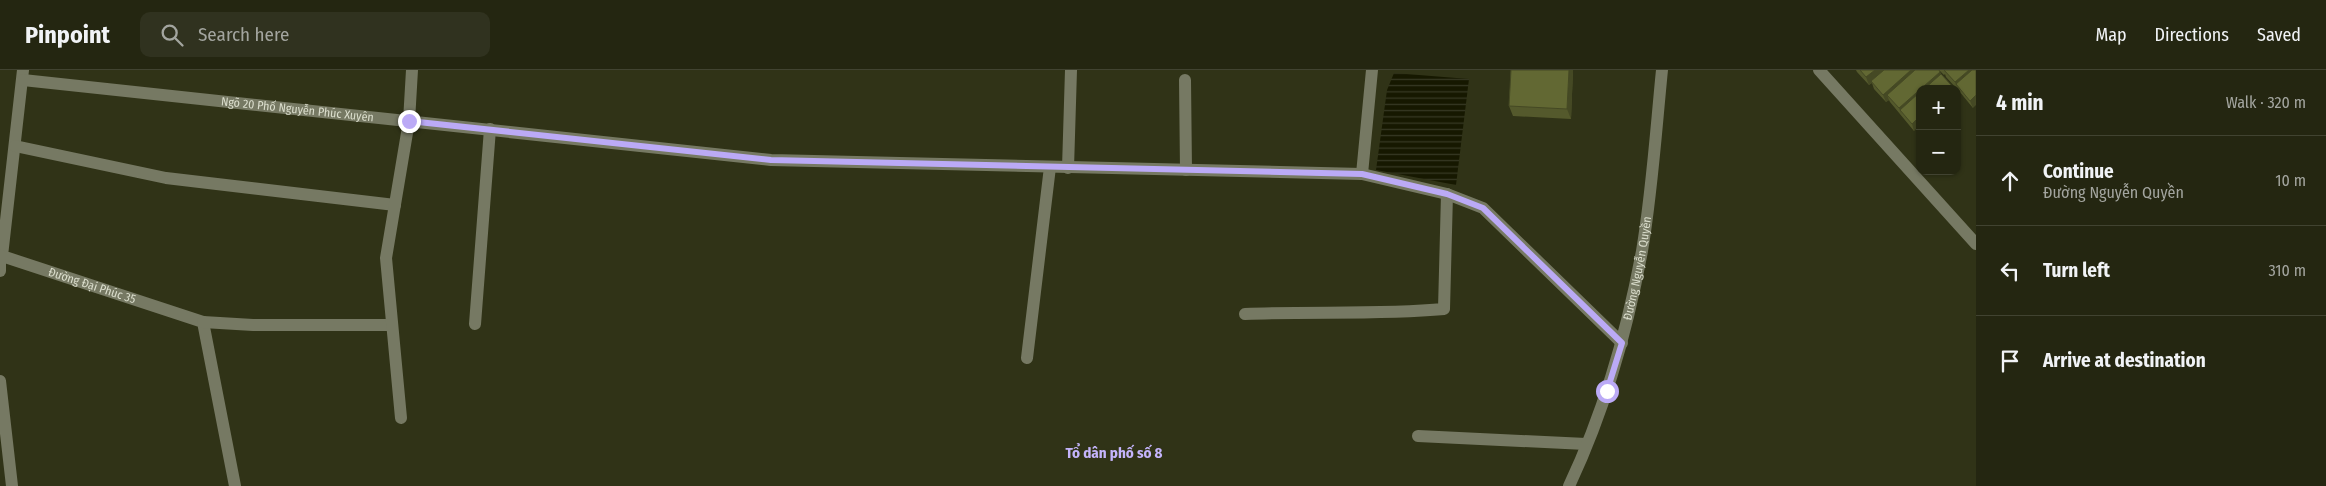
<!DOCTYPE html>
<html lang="en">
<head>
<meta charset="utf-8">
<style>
	body { margin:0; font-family:"Fira Sans Condensed",sans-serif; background:#30321f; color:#f1f3f6 }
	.controls { position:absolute; right:15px; top:15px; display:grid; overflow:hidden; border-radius:10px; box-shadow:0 1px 4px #0004 }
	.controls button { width:45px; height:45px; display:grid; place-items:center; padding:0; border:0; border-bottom:1px solid #414331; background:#242611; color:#f1f3f6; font:25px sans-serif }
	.stop { position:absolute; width:15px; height:15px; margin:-11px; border:4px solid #bbaaf6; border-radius:50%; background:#fff }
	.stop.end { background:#bbaaf6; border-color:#fff; box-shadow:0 1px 5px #0008 }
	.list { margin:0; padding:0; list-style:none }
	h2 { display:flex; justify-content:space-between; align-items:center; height:65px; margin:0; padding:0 20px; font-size:21px }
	h2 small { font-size:16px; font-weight:400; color:#a3a59f }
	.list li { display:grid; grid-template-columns:32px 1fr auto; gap:15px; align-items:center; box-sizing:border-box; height:90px; padding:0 20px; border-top:1px solid #414331 }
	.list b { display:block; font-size:19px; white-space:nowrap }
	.list p { margin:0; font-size:16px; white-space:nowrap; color:#a3a59f }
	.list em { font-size:16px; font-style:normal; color:#a3a59f }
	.icon { flex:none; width:28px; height:28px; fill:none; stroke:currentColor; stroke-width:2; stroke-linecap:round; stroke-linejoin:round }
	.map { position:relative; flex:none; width:1976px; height:416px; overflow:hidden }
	header { display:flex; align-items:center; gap:30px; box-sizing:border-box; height:70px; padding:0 25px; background:#242611; border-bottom:1px solid #414331 }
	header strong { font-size:24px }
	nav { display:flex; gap:28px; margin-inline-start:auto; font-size:18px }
	.search { width:350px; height:45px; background:#30321f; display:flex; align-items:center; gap:12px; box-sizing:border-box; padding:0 18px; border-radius:10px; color:#a3a59f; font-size:19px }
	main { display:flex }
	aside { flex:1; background:#242611 }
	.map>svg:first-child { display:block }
	.water { fill:url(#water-rules) }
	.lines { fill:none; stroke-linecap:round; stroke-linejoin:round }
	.minor { stroke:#767963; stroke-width:12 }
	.wall { fill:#54592c }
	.shaded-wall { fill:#454924 }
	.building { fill:#626833; stroke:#454924 }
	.route { stroke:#bbaaf6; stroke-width:6 }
	.labels { text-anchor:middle; stroke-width:4; stroke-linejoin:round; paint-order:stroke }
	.street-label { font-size:12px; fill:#dbdecd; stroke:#303317 }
	.quarter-label { font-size:15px; font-weight:bold; fill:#c4b4fb; stroke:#303317 }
</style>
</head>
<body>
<header>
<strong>Pinpoint</strong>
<div class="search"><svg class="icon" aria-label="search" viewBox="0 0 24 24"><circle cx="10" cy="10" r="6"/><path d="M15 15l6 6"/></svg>Search here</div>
<nav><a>Map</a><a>Directions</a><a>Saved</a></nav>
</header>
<main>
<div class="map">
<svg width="1976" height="416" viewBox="0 0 1976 416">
	<defs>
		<pattern id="water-rules" width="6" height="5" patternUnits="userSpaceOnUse" patternTransform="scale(1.25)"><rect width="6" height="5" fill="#161800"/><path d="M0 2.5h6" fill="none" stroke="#373924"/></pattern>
	</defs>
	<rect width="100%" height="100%" fill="#303317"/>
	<path class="water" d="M1394,3L1469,9L1456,115L1376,100L1387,20Z"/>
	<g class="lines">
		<g class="minor">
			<path id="s1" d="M23,0L2,186L203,252L235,416"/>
			<path d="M1819,0L1976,174"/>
			<path id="s2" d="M23,10L771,90L1362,104L1447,124L1483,138L1622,273"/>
			<path d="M1185,10L1186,100"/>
			<path d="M15,76L166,108L395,135"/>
			<path d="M1068,98L1071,0"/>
			<path d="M1362,104L1372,0"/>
			<path d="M0,185V201"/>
			<path d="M1245,244C1312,241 1378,245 1444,239L1447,124"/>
			<path d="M203,252L253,255H392"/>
			<path d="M475,254L490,59"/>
			<path d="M1027,288L1050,97"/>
			<path d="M0,311L12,416"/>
			<path d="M401,348L386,188L409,51L412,0"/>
			<path d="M1418,366L1586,374"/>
			<path id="s3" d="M1569,416C1604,342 1627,262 1642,181C1652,122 1656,60 1662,0"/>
		</g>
	</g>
	<g class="wall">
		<path d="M1511,0H1573L1571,49L1513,46L1509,36Z"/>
		<path d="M1856,0H1939L1941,4L1914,61L1890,32L1889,30L1886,32L1874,19L1872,13L1869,15L1857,2Z"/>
		<path d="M1939,0H1976L1973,38L1959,21L1957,19L1946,7L1945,4L1944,5Z"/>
	</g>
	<g class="shaded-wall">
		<path d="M1569,0H1573L1571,49L1567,39Z"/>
		<path d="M1875,0H1886L1869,15L1866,7Z"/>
		<path d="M1911,0H1922L1887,25L1889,30L1886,32L1883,25Z"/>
		<path d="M1969,0H1976L1956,14L1958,20L1955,12Z"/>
		<path d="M1940,2L1943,9L1932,19H1921Z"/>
		<path d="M1920,20V30L1900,40L1902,46L1899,38Z"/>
		<path d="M1976,25V35L1973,38L1970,31Z"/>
		<path d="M1920,46V56L1914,61L1912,54Z"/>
	</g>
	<g class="building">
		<path d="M1511,0H1569L1567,39L1509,36Z"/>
		<path d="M1860,0H1875L1866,7Z"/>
		<path d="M1884,0H1911L1883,25L1871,11Z"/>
		<path d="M1915,0H1939L1940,2L1899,38L1887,25Z"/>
		<path d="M1944,0H1969L1955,12Z"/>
		<path d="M1972,0H1976V25L1970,31L1956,14Z"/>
		<path d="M1941,4L1953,17L1951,19H1924Z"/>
		<path d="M1920,22V46L1912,54L1900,40Z"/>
	</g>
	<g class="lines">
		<path class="route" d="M409,51L771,90L1362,104L1447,124L1483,138L1622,273L1607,321"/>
	</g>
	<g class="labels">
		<g class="street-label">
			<text dy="4" stroke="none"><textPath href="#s2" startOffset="276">Ngõ 20 Phố Nguyễn Phúc Xuyên</textPath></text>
			<text dy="4" stroke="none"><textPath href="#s3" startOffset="229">Đường Nguyễn Quyền</textPath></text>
			<text dy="4" stroke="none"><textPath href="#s1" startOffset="282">Đường Đại Phúc 35</textPath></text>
		</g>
		<g class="quarter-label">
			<text x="1114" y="388">Tổ dân phố số 8</text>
		</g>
	</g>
</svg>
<div class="controls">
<button>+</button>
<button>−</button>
</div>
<div class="stop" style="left:1607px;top:321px"></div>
<div class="stop end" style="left:409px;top:51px"></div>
</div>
<aside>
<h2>4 min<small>Walk · 320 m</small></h2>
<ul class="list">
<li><svg class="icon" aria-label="ahead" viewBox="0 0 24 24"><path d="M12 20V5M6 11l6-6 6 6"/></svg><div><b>Continue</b><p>Đường Nguyễn Quyền</p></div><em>10 m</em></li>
<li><svg class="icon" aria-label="left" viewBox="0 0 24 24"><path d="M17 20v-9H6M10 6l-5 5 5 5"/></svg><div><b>Turn left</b></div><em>310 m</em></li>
<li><svg class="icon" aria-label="arrive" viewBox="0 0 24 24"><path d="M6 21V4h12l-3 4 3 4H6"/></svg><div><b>Arrive at destination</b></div></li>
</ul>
</aside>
</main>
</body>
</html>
